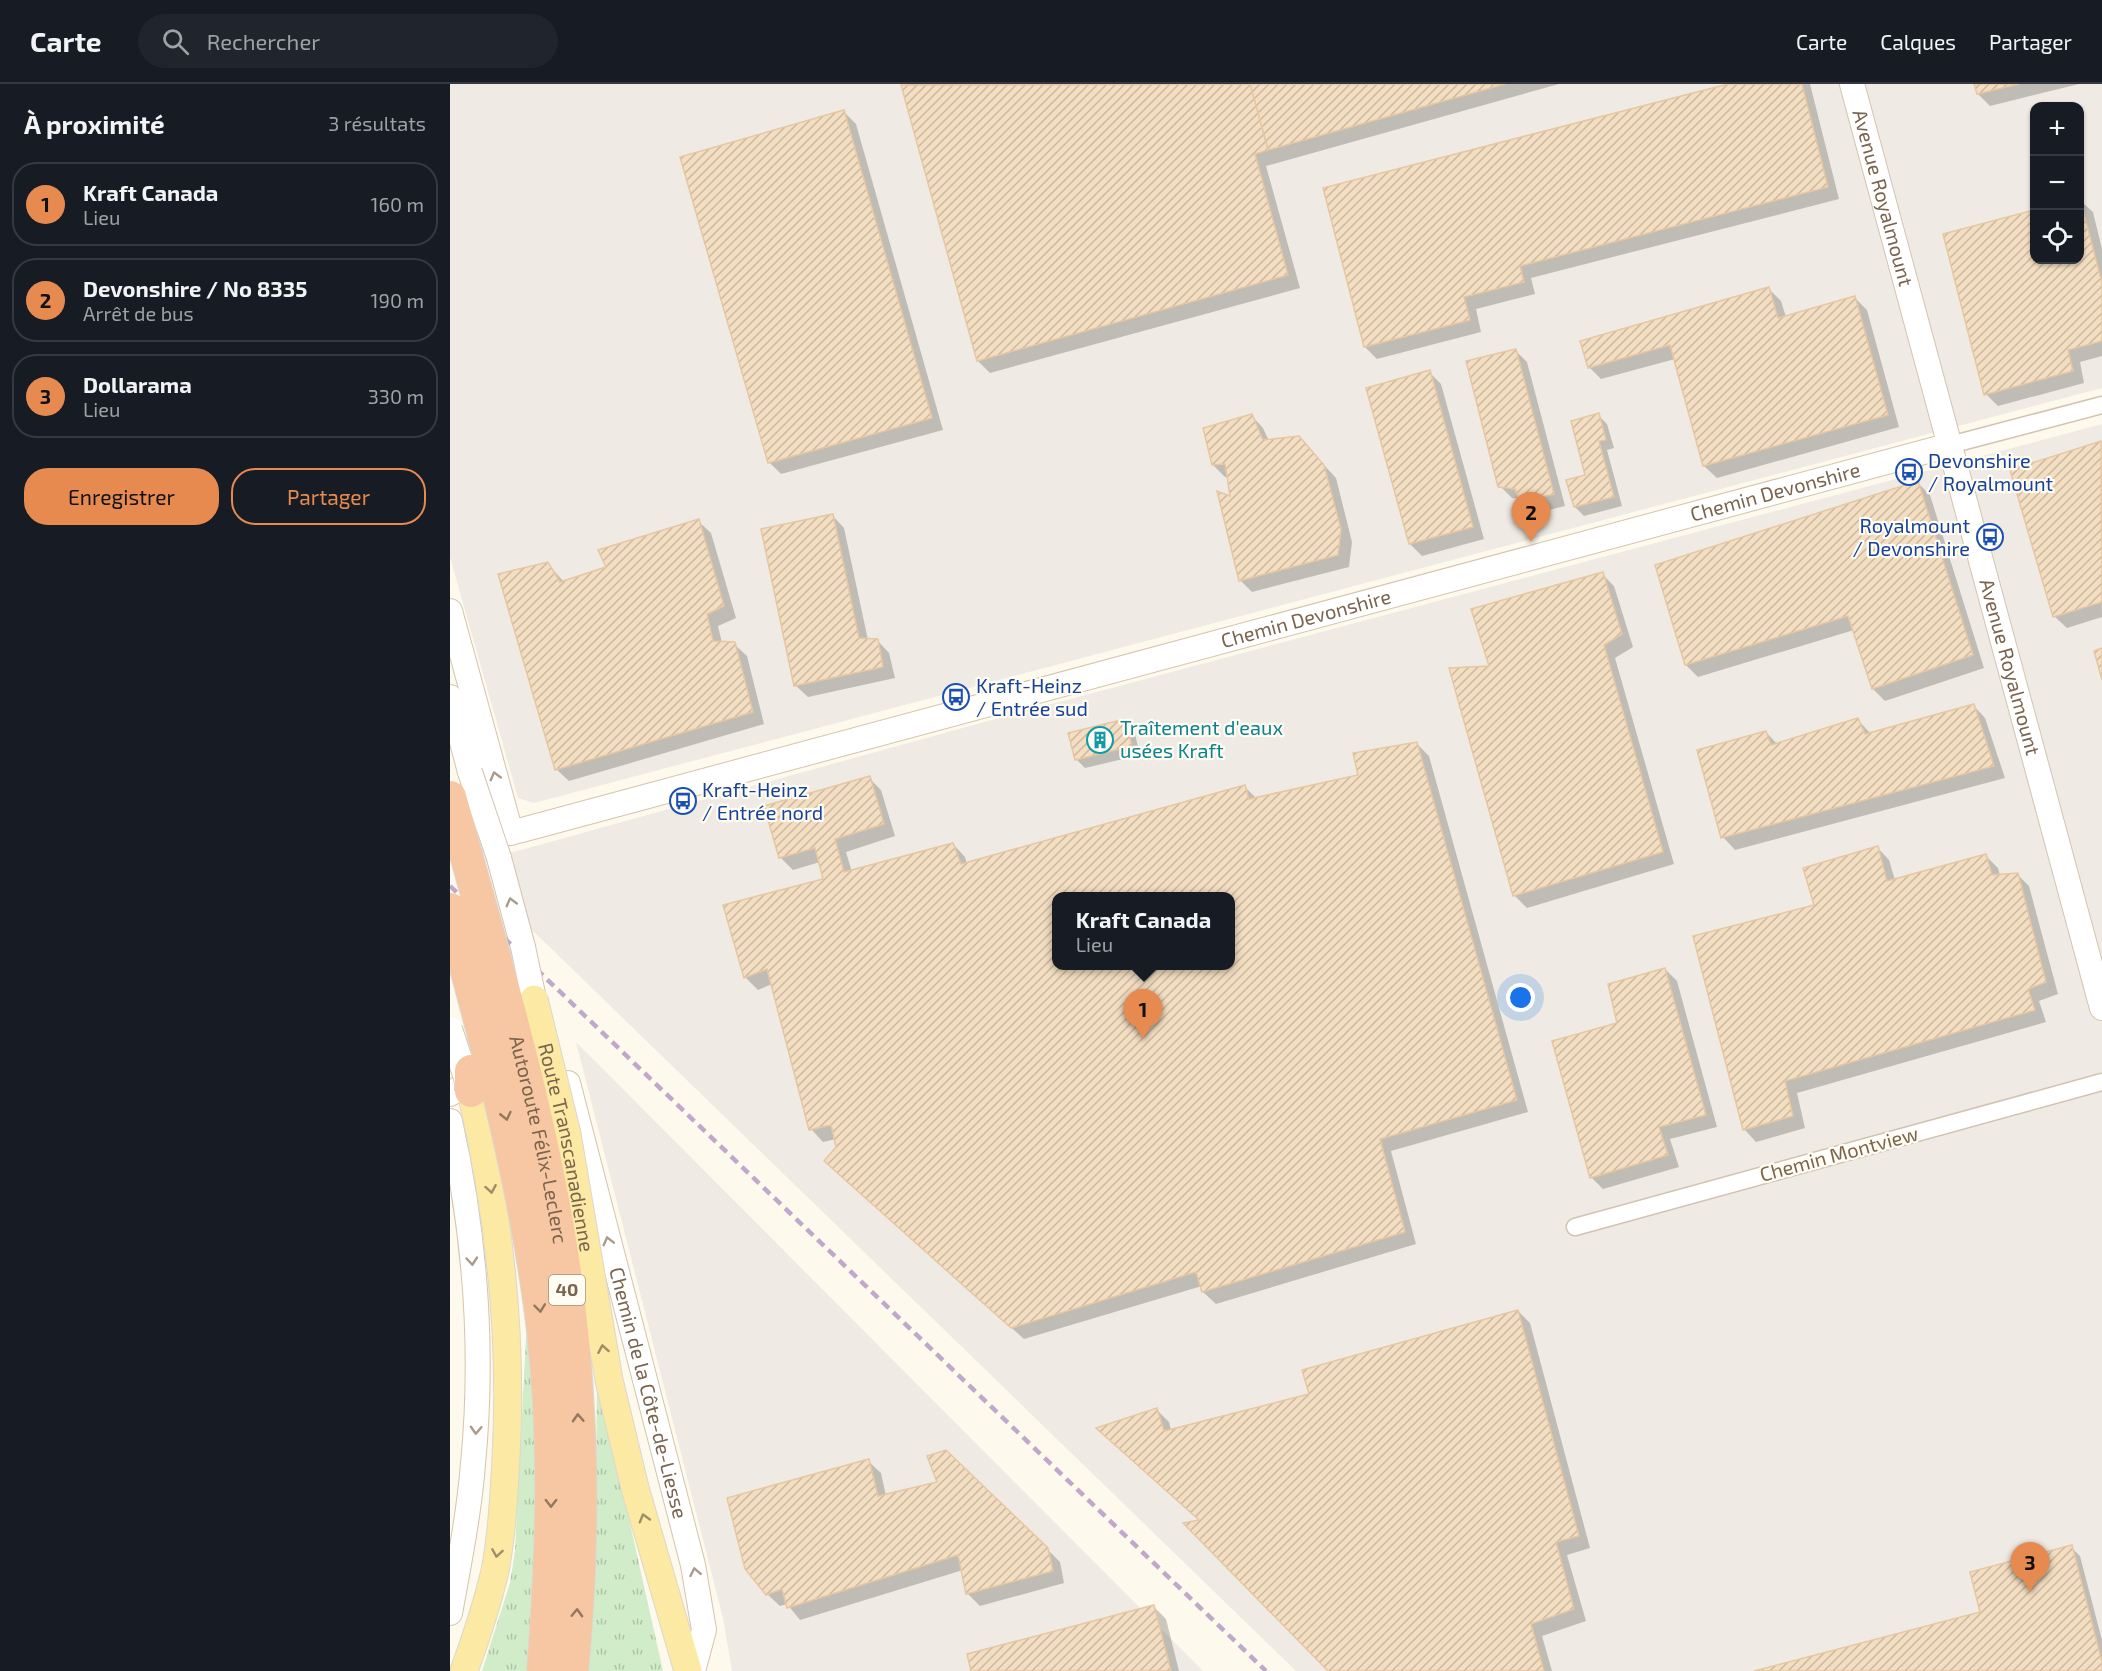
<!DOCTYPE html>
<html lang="fr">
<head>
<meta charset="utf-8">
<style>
	body { margin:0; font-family:"Exo 2",sans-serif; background:#20242c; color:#f1f3f6 }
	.controls { position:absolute; right:18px; top:18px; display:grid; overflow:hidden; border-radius:12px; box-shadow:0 2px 4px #0004 }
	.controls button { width:54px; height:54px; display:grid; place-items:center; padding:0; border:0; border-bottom:2px solid #363941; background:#171b24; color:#f1f3f6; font:30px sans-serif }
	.you { position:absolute; left:1071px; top:914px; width:21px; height:21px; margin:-15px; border:4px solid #fff; border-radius:50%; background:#1a73e8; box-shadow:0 0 0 9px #1a73e833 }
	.badge { display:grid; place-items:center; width:39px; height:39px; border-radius:50%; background:#e78a50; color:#111; font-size:20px; font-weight:700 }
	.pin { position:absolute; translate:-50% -50px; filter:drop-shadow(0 2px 3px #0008) }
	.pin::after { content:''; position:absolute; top:32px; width:21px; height:18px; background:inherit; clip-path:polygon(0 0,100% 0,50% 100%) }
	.popup { position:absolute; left:602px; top:808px; width:183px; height:78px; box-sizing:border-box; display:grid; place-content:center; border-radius:12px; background:#171b24; filter:drop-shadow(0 2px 4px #0005); font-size:20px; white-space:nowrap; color:#9ea1a6 }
	.popup b { font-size:22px; color:#f1f3f6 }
	.popup::after { content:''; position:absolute; left:50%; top:100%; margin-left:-12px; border:12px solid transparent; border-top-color:#171b24 }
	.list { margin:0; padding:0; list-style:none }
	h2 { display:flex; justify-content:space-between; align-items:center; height:78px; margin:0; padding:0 24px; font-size:26px }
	h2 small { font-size:20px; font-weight:400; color:#9ea1a6 }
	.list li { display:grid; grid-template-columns:39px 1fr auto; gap:18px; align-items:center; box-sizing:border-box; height:84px; margin:0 12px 12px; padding:0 12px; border:2px solid #363941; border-radius:24px }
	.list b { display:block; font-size:22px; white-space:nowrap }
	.list p { margin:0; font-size:20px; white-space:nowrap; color:#9ea1a6 }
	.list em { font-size:20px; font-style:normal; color:#9ea1a6 }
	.actions { display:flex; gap:12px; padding:18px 24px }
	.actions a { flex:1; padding:14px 0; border:2px solid #e78a50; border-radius:24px; text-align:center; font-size:21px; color:#e78a50 }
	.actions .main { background:#e78a50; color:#111 }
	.icon { flex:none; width:33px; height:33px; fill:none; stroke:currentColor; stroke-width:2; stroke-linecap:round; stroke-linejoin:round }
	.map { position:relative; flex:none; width:1652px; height:1587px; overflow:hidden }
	header { display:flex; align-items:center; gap:36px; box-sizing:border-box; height:84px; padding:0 30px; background:#171b24; border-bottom:2px solid #363941 }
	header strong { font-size:28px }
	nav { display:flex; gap:33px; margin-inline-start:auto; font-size:21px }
	.search { width:420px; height:54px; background:#20242c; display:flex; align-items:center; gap:15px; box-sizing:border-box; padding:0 21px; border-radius:33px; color:#9ea1a6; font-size:22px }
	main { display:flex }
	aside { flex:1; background:#171b24 }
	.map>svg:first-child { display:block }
	.industrial { fill:#efebe4; fill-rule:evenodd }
	.grass { fill:url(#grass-tufts) }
	.shadow { fill:#0003; fill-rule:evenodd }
	.building { fill:url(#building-hatch); stroke:#e6c7a2; stroke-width:1.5; fill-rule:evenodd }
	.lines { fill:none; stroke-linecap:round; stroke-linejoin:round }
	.street-casing { stroke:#d1c3b0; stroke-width:19 }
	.secondary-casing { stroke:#d4c4ae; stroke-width:26 }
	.primary-casing { stroke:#dcd7d1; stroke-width:29 }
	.street { stroke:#fff; stroke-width:16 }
	.secondary { stroke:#fff; stroke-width:24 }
	.primary { stroke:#fbe9a4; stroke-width:27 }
	.rail { stroke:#bfa8c9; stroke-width:4.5; stroke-dasharray:9 6; stroke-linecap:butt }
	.secondary-bridge-casing { stroke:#d4c4ae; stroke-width:26; stroke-linecap:butt }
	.primary-bridge-casing { stroke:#dcd7d1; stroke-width:29; stroke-linecap:butt }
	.highway-bridge-casing { stroke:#dcd7d1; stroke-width:34; stroke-linecap:butt }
	.secondary-bridge { stroke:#fff; stroke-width:24 }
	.primary-bridge { stroke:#fbe9a4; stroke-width:27 }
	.highway-bridge { stroke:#f7c6a2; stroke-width:32 }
	.oneway { stroke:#a99a8b }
	.oneway2 { stroke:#93785e }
	.oneway3 { stroke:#a18c67 }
	.labels { text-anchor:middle; stroke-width:4.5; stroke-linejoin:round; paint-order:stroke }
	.shield { fill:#fffcf3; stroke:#a2927f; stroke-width:1.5 }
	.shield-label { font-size:18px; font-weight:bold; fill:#7a644d }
	.street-label { font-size:20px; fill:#7a644d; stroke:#fffcf3 }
	.transit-label { font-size:20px; fill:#164399; stroke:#fffcf3; text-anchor:start }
	.culture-label { font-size:20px; fill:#0d838f; stroke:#fffcf3; text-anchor:start }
</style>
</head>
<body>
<header>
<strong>Carte</strong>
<div class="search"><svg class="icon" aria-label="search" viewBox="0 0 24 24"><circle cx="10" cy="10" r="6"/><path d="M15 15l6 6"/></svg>Rechercher</div>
<nav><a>Carte</a><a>Calques</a><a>Partager</a></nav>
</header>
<main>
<aside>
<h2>À proximité<small>3 résultats</small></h2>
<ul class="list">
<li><span class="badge">1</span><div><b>Kraft Canada</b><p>Lieu</p></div><em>160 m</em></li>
<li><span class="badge">2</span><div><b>Devonshire / No 8335</b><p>Arrêt de bus</p></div><em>190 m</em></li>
<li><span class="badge">3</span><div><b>Dollarama</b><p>Lieu</p></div><em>330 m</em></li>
</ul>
<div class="actions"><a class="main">Enregistrer</a><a>Partager</a></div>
</aside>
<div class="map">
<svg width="1652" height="1587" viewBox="0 0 1652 1587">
	<defs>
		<pattern id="grass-tufts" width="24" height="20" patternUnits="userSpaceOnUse" patternTransform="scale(1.5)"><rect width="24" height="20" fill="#d1ecc9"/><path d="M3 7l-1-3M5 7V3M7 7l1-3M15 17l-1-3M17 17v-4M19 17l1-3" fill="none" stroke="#afc3a5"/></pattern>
		<pattern id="building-hatch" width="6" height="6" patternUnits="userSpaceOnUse" patternTransform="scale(1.5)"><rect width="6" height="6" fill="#f3dec2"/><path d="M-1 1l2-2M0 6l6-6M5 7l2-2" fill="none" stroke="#cab8a0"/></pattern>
	</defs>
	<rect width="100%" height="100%" fill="#fdf9ec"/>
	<g class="industrial">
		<path d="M0,0H1652V304L84,719L68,714L0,473ZM1584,22H1630V176H1584Z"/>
		<path d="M1652,340V1587H846L80,844L60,769L538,637ZM606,812H780V882H606Z"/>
		<path d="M126,958L753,1587H282L273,1534Z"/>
	</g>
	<g class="grass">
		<path d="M77,1234L87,1380L86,1456L79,1587H32L60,1499L65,1467Z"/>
		<path d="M147,1292L213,1587H138L145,1498Z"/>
	</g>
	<g class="shadow">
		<path d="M459,0H1109L816,82L850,204L540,289L528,277L453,2Z"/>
		<path d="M1284,0H1360L1389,115L1081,194L1085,210L1026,225L1031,248L927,275L915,263Z"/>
		<path d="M1526,0H1629L1540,22L1528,10Z"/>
		<path d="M394,28L406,40L493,346L331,390L319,378Z"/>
		<path d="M1630,116L1643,128L1652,165V272L1630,278L1634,299L1548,322L1536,310L1495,151L1584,128V176H1630Z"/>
		<path d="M1319,205L1331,217L1336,233L1405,214L1417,226L1449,343L1267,394L1254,382L1225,275L1151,295L1139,283Z"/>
		<path d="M1065,266L1077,278L1115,422L1083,430L1070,415L1062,414L1050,402Z"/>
		<path d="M979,288L991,300L1034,455L972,472L960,460Z"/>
		<path d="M801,331L813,344L819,357L861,367L886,394L902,458L899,483L802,508L790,496L779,393H775L763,381Z"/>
		<path d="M1148,331L1157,340L1164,364L1157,366L1172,422L1134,432L1125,423L1137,392Z"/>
		<path d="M1650,359L1652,533L1617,544L1604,532Z"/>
		<path d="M1468,399L1480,411L1534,584L1435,617L1423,605L1404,546L1248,593L1236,581Z"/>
		<path d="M382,431L394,444L418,556H427L439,569L445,594L358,613L345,601Z"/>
		<path d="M248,437L261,449L286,534L268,542L272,559L284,560L297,572L314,640L119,697L106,685L98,480L114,498L158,484Z"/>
		<path d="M1152,490L1164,502L1183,563L1165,574L1224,780L1077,824L1064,811Z"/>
		<path d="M1523,621L1535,634L1555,694L1285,766L1273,753L1316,648L1328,661L1407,635L1421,650Z"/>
		<path d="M675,637L684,646L690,671L635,684L626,675Z"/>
		<path d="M967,660L979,672L1078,1028L941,1067L966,1160L766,1220L753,1208L752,1202L574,1255L389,1089L386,1055L373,1058L361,1045L322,900L308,906L296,894L275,822L375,797L370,778L343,786L331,774L316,723L419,694L431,706L445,752L396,768L402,788L503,760L515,773L517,780L794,702L807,715L910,692ZM606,812H780V882H606Z"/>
		<path d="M1427,763L1439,776L1445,796L1536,772L1548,784L1550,792L1567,790L1579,802L1608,910L1589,917L1596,938L1347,1009L1355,1044L1306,1058L1294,1045L1366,822Z"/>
		<path d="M1215,885L1227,897L1267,1043L1220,1055L1229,1083L1153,1105L1141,1093Z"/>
		<path d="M1068,1227L1080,1239L1140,1464L1117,1471L1136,1537L1092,1552L1102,1587H880L751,1437L660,1356L707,1326L719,1338L721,1346L860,1311Z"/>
		<path d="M418,1377L431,1389L436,1412L597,1465L610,1478L614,1499L530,1522L517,1509L513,1486L350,1536L337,1520L330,1522L317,1510Z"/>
		<path d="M1621,1463L1630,1472L1652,1556V1587H1309L1532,1529Z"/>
		<path d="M704,1523L716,1535L729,1587H523Z"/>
	</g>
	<g class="building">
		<path d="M800,0H1055L818,66Z"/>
		<path d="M800,0L818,66L805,70L838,191L527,277L451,1Z"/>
		<path d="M1278,0H1352L1378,103L1070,182L1074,198L1014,213L1020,236L914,263L873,104Z"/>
		<path d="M1524,0H1569L1527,10Z"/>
		<path d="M394,26L482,334L318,379L230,73Z"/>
		<path d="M1630,114L1652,199V257L1618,266L1623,287L1534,311L1493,150L1584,126V176H1630Z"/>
		<path d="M1319,203L1328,234L1405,212L1438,331L1253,382L1220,261L1138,284L1130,257Z"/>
		<path d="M1066,265L1104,410L1070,419L1065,405L1048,403L1016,277Z"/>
		<path d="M980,286L1023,443L959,460L916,304Z"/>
		<path d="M1149,329L1156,356L1149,357L1164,413L1124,423L1116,396L1135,391L1121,337Z"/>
		<path d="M802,330L813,356L849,352L874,381L891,445L888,471L789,497L767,407L780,412L775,380L762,381L753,344Z"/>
		<path d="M1651,357L1652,518L1603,533L1560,386Z"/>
		<path d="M1468,397L1523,571L1422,605L1398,532L1235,581L1205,481Z"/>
		<path d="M383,430L409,554L428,555L433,583L344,602L311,445Z"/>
		<path d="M249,435L274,522L257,530L263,557L285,558L303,628L105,686L48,490L98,478L110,498L156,483L148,466Z"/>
		<path d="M1153,488L1172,550L1154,561L1213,768L1063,812L999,584L1039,582L1021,525Z"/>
		<path d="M1652,564V596L1644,567Z"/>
		<path d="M1524,620L1544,682L1271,754L1247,666L1316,647L1321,661L1408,634L1415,650Z"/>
		<path d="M675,635L682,662L625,676L618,649Z"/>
		<path d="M967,658L1067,1016L930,1055L955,1148L752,1208L746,1188L561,1244L374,1077L386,1063L381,1041L359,1046L317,885L294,894L273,821L373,795L365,764L329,774L314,722L420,692L434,740L385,755L394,788L503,759L511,780L795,701L799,715L908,691L903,669ZM606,812H780V882H606Z"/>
		<path d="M1428,762L1437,797L1536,770L1542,791L1568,789L1596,898L1578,905L1585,926L1335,997L1343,1032L1293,1046L1243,852L1364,821L1353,784Z"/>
		<path d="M1215,884L1256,1031L1209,1043L1218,1071L1140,1094L1102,957L1167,939L1158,900Z"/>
		<path d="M1068,1226L1129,1452L1106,1458L1124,1525L1081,1540L1094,1587H878L733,1439L749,1436L646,1344L707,1324L714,1347L859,1310L852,1286Z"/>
		<path d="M496,1366L598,1464L603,1487L516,1510L508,1471L337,1524L332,1505L316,1511L295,1485L277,1414L419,1375L428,1412L487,1398L477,1372Z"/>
		<path d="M1622,1461L1652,1578V1587H1304L1530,1528L1520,1488Z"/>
		<path d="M704,1521L721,1587H521L517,1570Z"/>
	</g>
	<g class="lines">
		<defs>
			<g id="street">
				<path d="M1500,361L1652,321"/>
				<path d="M1125,1143L1652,998"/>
			</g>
			<g id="secondary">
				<path id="s1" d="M1402,0L1652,924"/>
				<path d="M0,527L61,749"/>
				<path d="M0,613L20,688"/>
				<path id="s2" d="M21,756L72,746L1500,361"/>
				<path d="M49,774L73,863"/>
				<path id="s3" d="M118,999L243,1481L254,1546L243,1587"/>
				<path d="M0,1010L33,989"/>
				<path d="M0,1037C25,1149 34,1266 23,1380C19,1430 9,1480 0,1529"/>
			</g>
			<g id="primary">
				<path d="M185,1404L238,1587"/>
				<path d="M14,1587C26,1554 37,1521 45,1487C52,1450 54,1411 56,1373C63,1249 49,1128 21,1007"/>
			</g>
		</defs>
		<use href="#street" class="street-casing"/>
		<use href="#secondary" class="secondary-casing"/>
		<use href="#primary" class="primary-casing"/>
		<use href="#street" class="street"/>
		<use href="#secondary" class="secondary"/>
		<use href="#primary" class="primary"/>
		<path class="rail" d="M0,802L816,1587"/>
		<defs>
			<g id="secondary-bridge">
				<path d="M20,688L49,774"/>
				<path d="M73,863L84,915"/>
				<path d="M0,945L20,1006"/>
			</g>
			<g id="primary-bridge">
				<path id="s4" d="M84,915L117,1050L159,1296L185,1404"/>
			</g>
			<g id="highway-bridge">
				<path id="s5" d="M0,713C43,870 92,1027 115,1189C133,1321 135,1455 122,1587"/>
				<path d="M0,825C38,964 76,1102 93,1246C106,1359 102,1474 93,1587"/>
				<path d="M21,1007V987"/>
			</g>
		</defs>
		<use href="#secondary-bridge" class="secondary-bridge-casing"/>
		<use href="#primary-bridge" class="primary-bridge-casing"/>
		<use href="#highway-bridge" class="highway-bridge-casing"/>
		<use href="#secondary-bridge" class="secondary-bridge"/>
		<use href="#primary-bridge" class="primary-bridge"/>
		<use href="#highway-bridge" class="highway-bridge"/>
	</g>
	<defs><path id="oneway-chevron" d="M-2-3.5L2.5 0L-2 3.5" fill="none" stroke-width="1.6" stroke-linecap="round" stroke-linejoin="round" transform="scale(1.5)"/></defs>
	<g class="oneway">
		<use href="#oneway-chevron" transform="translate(45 692) rotate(-105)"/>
		<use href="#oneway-chevron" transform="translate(61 818) rotate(-105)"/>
		<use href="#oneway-chevron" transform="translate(158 1157) rotate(-104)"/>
		<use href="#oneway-chevron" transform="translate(22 1177) rotate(85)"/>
		<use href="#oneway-chevron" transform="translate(26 1346) rotate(93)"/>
		<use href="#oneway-chevron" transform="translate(245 1488) rotate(-101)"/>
	</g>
	<g class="oneway2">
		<use href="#oneway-chevron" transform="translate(56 1032) rotate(77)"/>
		<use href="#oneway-chevron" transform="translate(90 1224) rotate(83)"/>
		<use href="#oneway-chevron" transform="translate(128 1334) rotate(-93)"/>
		<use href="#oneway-chevron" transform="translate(101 1419) rotate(90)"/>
		<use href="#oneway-chevron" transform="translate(127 1529) rotate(-88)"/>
	</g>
	<g class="oneway3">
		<use href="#oneway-chevron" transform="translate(41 1105) rotate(80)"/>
		<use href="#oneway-chevron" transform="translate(153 1265) rotate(-100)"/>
		<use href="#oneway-chevron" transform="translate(194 1434) rotate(-106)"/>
		<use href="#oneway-chevron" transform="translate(47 1469) rotate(99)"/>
	</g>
	<defs>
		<symbol id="bus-ring" viewBox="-11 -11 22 22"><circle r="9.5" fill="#fffcf3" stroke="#1a4fb4" stroke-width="1.5"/><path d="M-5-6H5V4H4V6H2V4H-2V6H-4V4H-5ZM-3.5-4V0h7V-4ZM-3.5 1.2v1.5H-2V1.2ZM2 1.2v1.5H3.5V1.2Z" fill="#1a4fb4"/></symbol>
		<symbol id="building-ring" viewBox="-11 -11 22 22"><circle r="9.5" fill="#fffcf3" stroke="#0f9aa8" stroke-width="1.5"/><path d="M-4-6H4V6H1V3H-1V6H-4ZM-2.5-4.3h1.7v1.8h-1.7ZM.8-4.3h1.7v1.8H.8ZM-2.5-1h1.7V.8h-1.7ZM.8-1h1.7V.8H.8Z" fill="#0f9aa8"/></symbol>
	</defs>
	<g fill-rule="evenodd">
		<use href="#bus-ring" x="1444" y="373" width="30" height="30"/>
		<use href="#bus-ring" x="1525" y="438" width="30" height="30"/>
		<use href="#bus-ring" x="491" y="598" width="30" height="30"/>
		<use href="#building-ring" x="635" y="641" width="30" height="30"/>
		<use href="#bus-ring" x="218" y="702" width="30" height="30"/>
	</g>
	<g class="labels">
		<rect class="shield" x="99" y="1191" width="36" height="30" rx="4.5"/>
		<g class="shield-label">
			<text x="117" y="1212">40</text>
		</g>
		<g class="street-label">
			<text dy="7" stroke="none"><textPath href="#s1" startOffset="118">Avenue Royalmount</textPath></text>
			<text dy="7" stroke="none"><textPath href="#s2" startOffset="1350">Chemin Devonshire</textPath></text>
			<text dy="7" stroke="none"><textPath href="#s2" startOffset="864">Chemin Devonshire</textPath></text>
			<text dy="7" stroke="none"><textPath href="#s1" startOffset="604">Avenue Royalmount</textPath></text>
			<text dy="7" stroke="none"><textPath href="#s5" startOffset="354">Autoroute Félix-Leclerc</textPath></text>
			<text dy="7" stroke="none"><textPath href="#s4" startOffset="152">Route Transcanadienne</textPath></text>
			<text transform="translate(1389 1070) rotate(-15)" y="7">Chemin Montview</text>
			<text dy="7" stroke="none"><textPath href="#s3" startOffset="320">Chemin de la Côte-de-Liesse</textPath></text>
		</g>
		<g class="transit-label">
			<text x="1478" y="384">Devonshire<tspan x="1478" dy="23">/ Royalmount</tspan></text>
			<text x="1520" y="449" text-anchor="end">Royalmount<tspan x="1520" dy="23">/ Devonshire</tspan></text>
			<text x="526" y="609">Kraft-Heinz<tspan x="526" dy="23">/ Entrée sud</tspan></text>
			<text x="252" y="713">Kraft-Heinz<tspan x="252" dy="23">/ Entrée nord</tspan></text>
		</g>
		<g class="culture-label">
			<text x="670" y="651">Traîtement d'eaux<tspan x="670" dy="23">usées Kraft</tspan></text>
		</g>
	</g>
</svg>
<div class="controls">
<button>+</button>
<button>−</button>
<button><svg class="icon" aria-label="locate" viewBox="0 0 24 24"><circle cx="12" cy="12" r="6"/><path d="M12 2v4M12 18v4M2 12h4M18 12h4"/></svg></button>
</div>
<div class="you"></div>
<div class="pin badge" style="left:693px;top:955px">1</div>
<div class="popup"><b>Kraft Canada</b>Lieu</div>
<div class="pin badge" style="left:1081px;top:458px">2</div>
<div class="pin badge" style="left:1580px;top:1508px">3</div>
</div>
</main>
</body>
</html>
